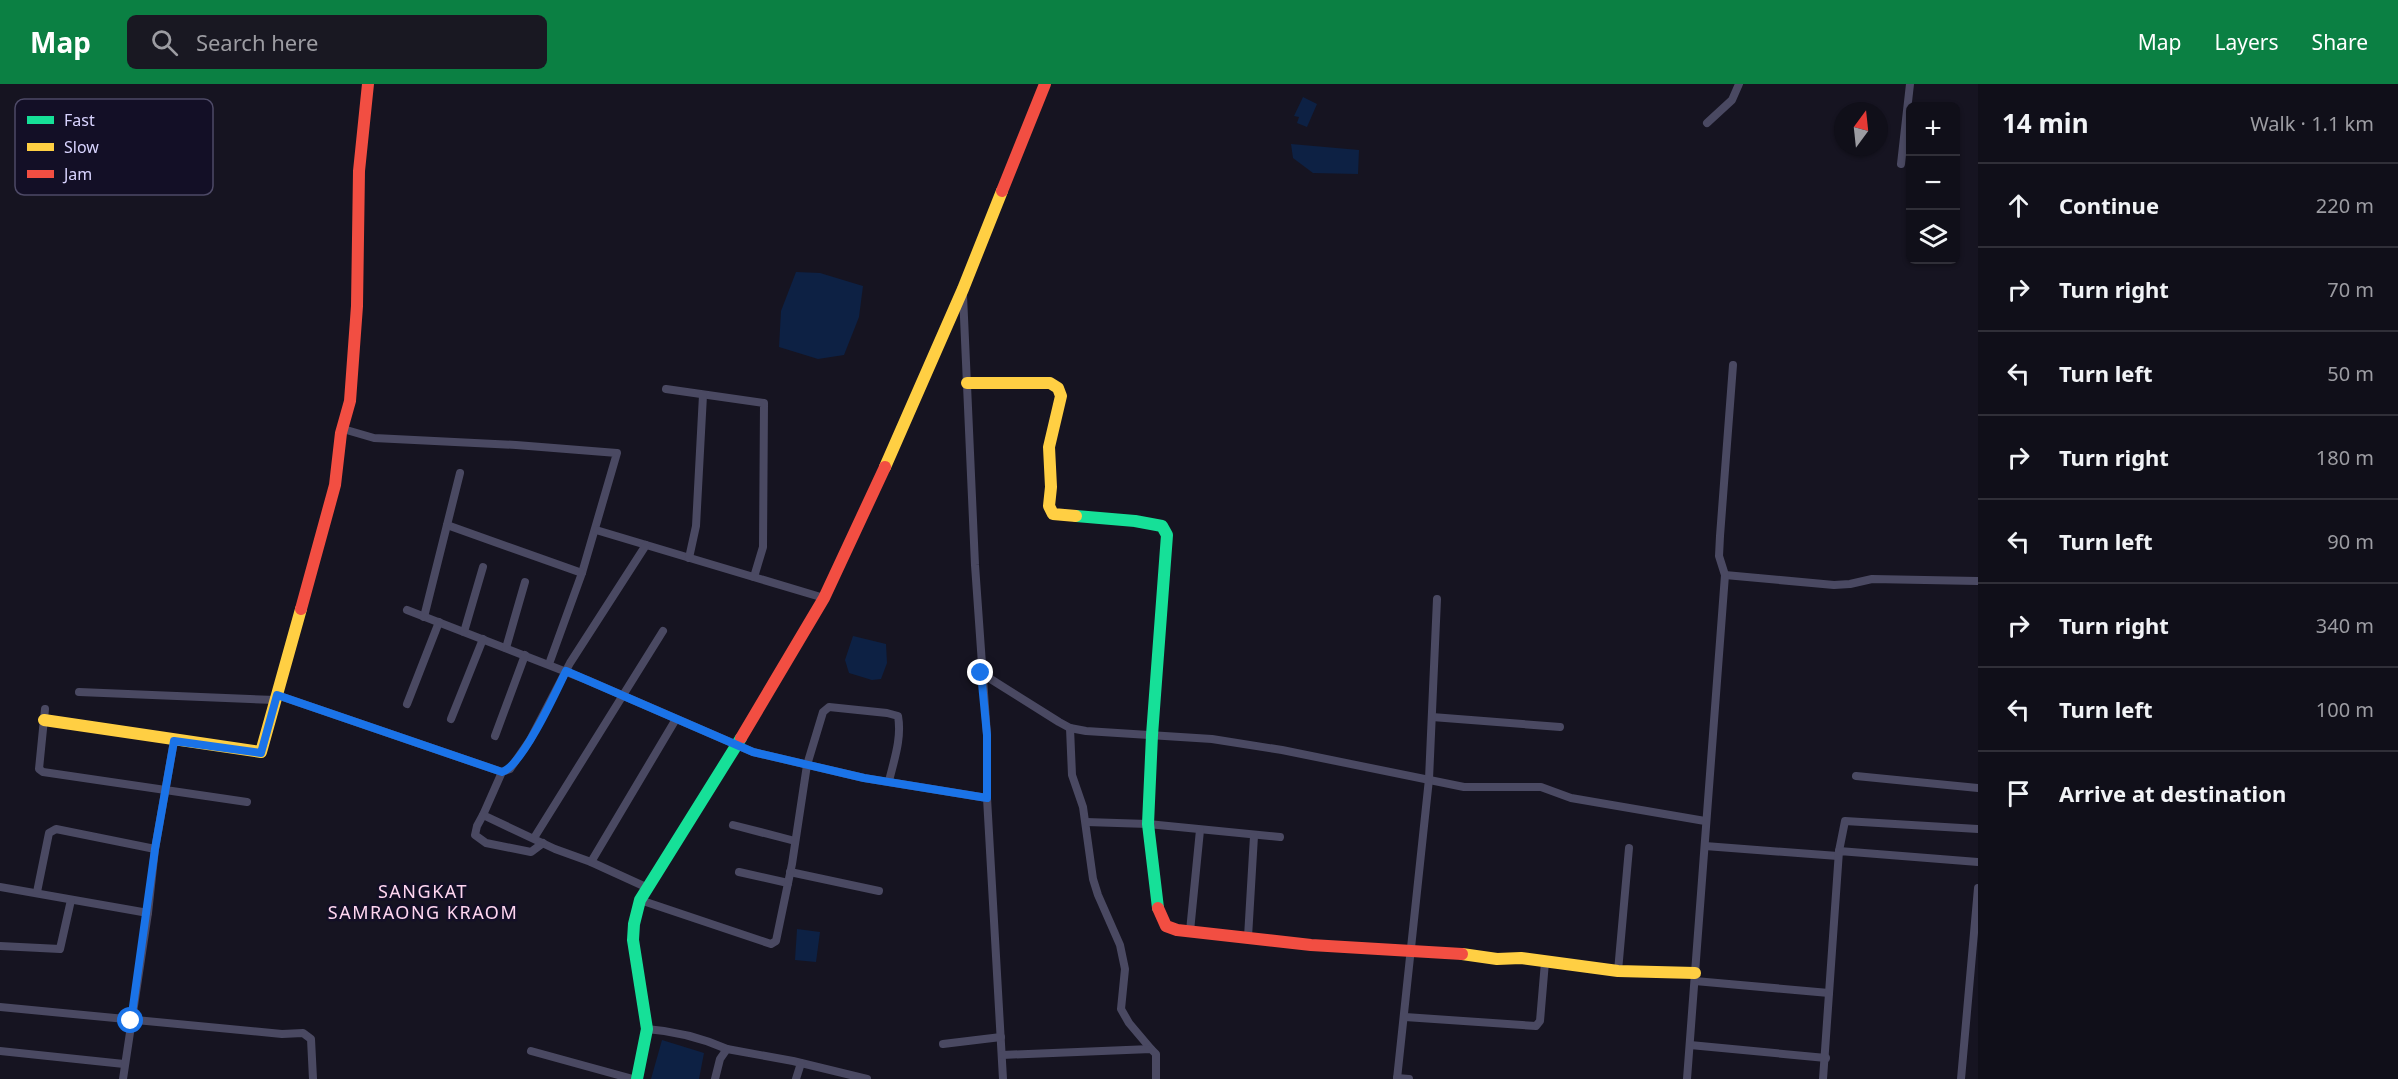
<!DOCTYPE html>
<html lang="en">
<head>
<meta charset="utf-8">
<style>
	body { margin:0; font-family:"Noto Sans",sans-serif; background:#191822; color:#f1f3f6 }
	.controls { position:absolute; right:18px; top:18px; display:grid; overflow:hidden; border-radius:9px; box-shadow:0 2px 4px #0004 }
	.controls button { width:54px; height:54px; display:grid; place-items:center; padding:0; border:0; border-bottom:2px solid #302f38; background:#100f19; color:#f1f3f6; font:30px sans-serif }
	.compass { position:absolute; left:1834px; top:18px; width:54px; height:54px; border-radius:50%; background:#100f19; box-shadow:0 2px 4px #0004; rotate:15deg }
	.stop { position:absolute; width:18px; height:18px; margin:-14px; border:4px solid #1a73e8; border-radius:50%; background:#fff }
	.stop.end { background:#1a73e8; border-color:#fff; box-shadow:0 2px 6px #0008 }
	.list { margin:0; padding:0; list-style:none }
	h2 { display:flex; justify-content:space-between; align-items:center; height:78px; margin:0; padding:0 24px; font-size:26px }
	h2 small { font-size:20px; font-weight:400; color:#9c9ca2 }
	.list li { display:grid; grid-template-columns:39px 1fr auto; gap:18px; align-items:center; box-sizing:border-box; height:84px; padding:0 24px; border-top:2px solid #302f38 }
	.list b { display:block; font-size:22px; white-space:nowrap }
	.list em { font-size:20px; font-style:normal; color:#9c9ca2 }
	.icon { flex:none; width:33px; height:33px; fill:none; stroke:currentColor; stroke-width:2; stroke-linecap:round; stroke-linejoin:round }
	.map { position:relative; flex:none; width:1978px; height:995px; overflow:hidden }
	header { display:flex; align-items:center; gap:36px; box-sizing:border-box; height:84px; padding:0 30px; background:#0b8043; color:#fff }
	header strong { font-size:28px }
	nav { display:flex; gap:33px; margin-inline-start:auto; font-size:21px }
	.search { width:420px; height:54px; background:#191822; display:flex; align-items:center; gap:15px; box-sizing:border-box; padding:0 21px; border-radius:9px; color:#9c9ca2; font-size:22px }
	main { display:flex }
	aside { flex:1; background:#100f19 }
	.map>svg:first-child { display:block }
	.water { fill:#0d2144 }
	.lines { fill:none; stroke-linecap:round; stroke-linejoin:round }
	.street { stroke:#4a4962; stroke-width:8 }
	.fast { stroke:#16e098; stroke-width:12 }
	.slow { stroke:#ffcf43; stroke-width:12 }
	.jam { stroke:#f24e42; stroke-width:12 }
	.route { stroke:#1a73e8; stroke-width:8 }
	.labels { text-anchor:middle; stroke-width:5; stroke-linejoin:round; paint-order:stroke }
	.quarter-label { font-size:18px; letter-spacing:1.5px; fill:#ffd6f0; stroke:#130f26 }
	.key { fill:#130f26; stroke:#4e4a67; stroke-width:1.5 }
	.key-label { font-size:16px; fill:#d9d4ff }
</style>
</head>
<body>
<header>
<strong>Map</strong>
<div class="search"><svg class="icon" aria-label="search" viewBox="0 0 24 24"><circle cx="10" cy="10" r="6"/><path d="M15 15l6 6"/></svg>Search here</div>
<nav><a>Map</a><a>Layers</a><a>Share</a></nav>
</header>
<main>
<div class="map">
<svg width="1978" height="995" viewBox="0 0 1978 995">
	<rect width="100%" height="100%" fill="#161421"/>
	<g class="water">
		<path d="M1303,13L1317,20L1307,43L1297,39L1299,33L1294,32Z"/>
		<path d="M1291,60L1359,66L1358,90L1313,89L1293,74Z"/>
		<path d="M796,188L820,189L863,202L859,233L844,271L818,275L779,263L781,227Z"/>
		<path d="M853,552L886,560L887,579L881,595L872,596L849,589L845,576Z"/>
		<path d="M797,845L820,848L816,878L795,876Z"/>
		<path d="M662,956L704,969L699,995H651Z"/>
	</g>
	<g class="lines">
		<g class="street">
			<path d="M1707,39L1732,16L1739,0"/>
			<path d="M1901,80L1910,0"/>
			<path d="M963,211L975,481L987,651V714L1003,995"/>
			<path d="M666,305L764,319L763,463L754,493"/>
			<path d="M343,345L374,354L516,361L617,369L582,489L549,580"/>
			<path d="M447,441L582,489"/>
			<path d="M596,446L824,514"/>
			<path d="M689,474L696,442L703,311"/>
			<path d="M1725,491L1834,501L1850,500L1872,495L1978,497"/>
			<path d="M407,526L587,596L753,668L864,694L987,714"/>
			<path d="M424,533L460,389"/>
			<path d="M464,548L483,483"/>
			<path d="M506,564L525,498"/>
			<path d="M981,589L1059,638L1070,644L1086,647L1212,655L1282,666L1464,703H1541L1571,714L1705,737"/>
			<path d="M79,608L275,616"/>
			<path d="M277,611L502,688L510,685L530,656L570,579L646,461"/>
			<path d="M407,620L439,538"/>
			<path d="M45,625L39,685L43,688L247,718"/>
			<path d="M1432,633L1560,643"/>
			<path d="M451,635L483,555"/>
			<path d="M1070,644L1072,691L1083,723L1093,795L1098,811L1120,861L1125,885L1121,925L1129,939L1151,965"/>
			<path d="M495,652L525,571"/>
			<path d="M502,688L483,731L555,765L591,778L648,804"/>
			<path d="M1856,692L1978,704"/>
			<path d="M483,731L477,742L475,751L486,759L531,768L543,759"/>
			<path d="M1086,738L1148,740L1280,753"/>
			<path d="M733,741L795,757"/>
			<path d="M534,754L663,547"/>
			<path d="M1705,762L1838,772"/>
			<path d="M1839,767L1845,737L1978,745"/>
			<path d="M591,778L676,635"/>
			<path d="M739,788L788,799"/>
			<path d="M790,788L879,807"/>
			<path d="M0,803L148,829"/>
			<path d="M37,808L49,749L56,745L155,765"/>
			<path d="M640,816L771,860L776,857L792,780L807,681L823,628L829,623L887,629L898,632C902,654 894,676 889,697"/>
			<path d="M1190,847L1200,746"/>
			<path d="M1248,853L1254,752"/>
			<path d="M0,862L60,865L71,816"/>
			<path d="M1618,887L1629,764"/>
			<path d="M1695,897L1829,909"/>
			<path d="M0,923L282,950L303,949L311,955L313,995"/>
			<path d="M1405,933L1536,942L1540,937L1545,878"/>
			<path d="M647,945C674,947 702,954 727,965"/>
			<path d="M943,960L1001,953"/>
			<path d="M1690,961L1826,974"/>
			<path d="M0,967L124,980"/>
			<path d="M531,967L633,995"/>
			<path d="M1002,971L1151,965L1156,970V995"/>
			<path d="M1397,994L1409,995"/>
			<path d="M123,995L148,829L155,765L174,657"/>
			<path d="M715,995L720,975L727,965L793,977L867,995"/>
			<path d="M796,995L801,979"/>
			<path d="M1397,995L1429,695L1437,515"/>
			<path d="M1687,995L1725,491L1719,472L1720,452L1733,281"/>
			<path d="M1823,995L1839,767L1978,778"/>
			<path d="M1961,995L1978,804"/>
		</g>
		<g class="fast">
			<path d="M1076,432L1135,437L1162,442L1167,451L1152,651L1148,740L1158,824"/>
			<path d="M637,995L647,945L633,856L634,840L640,816L741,654"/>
		</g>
		<g class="slow">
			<path d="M967,299H1050L1058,304L1061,312L1049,363L1051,403L1049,422L1053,430L1076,432"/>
			<path d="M885,383L963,205L1002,107"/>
			<path d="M44,636L261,668L301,525"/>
			<path d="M1462,870L1497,875L1521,874L1618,887L1695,889"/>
		</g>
		<g class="jam">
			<path d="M1002,107L1045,0"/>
			<path d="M301,525L335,401L341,349L350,317L357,222L359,87L368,0"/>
			<path d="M741,654L824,514L885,383"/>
			<path d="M1158,824L1166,842L1177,846L1311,861L1462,870"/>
		</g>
	</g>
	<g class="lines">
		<path class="route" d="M131,937L155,765L174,657L261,669L277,611L502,688C522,682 556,608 566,587L753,668L864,694L987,714V651L981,589"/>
	</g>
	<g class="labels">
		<g class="quarter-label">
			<text x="423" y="814">SANGKAT<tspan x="423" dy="21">SAMRAONG KRAOM</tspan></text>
		</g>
	</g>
	<rect x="15" y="15" width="198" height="96" rx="9" class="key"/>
	<rect x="27" y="32" width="27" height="8" fill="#16e098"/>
	<rect x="27" y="59" width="27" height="8" fill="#ffcf43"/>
	<rect x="27" y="86" width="27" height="8" fill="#f24e42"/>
	<g class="key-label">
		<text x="64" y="42">Fast</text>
		<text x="64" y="69">Slow</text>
		<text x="64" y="96">Jam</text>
	</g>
</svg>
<div class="controls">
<button>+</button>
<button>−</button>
<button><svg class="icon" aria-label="layers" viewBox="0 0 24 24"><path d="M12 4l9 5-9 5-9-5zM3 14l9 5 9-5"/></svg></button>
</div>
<svg class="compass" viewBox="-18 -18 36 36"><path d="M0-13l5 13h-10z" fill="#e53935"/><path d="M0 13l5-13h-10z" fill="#9c9ca2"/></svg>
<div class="stop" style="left:131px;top:937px"></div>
<div class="stop end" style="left:981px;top:589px"></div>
</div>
<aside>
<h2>14 min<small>Walk · 1.1 km</small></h2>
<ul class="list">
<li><svg class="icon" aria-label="ahead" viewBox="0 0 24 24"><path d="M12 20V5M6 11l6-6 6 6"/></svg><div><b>Continue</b></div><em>220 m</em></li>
<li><svg class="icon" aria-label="right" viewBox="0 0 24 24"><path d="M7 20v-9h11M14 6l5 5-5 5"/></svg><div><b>Turn right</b></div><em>70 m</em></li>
<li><svg class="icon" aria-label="left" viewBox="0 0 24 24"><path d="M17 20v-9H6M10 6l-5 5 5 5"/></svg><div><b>Turn left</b></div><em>50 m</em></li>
<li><svg class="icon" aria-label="right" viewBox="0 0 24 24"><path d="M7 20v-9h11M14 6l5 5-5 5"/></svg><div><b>Turn right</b></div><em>180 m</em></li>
<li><svg class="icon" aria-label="left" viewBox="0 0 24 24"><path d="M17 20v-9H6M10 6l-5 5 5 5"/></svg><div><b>Turn left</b></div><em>90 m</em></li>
<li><svg class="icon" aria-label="right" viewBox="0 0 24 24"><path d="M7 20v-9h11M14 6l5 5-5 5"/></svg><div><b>Turn right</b></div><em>340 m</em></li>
<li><svg class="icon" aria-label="left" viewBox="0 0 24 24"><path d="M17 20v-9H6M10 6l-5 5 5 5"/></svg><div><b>Turn left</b></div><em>100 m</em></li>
<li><svg class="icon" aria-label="arrive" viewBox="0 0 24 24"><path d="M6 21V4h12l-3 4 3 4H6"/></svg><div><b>Arrive at destination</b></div></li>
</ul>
</aside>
</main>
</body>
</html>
